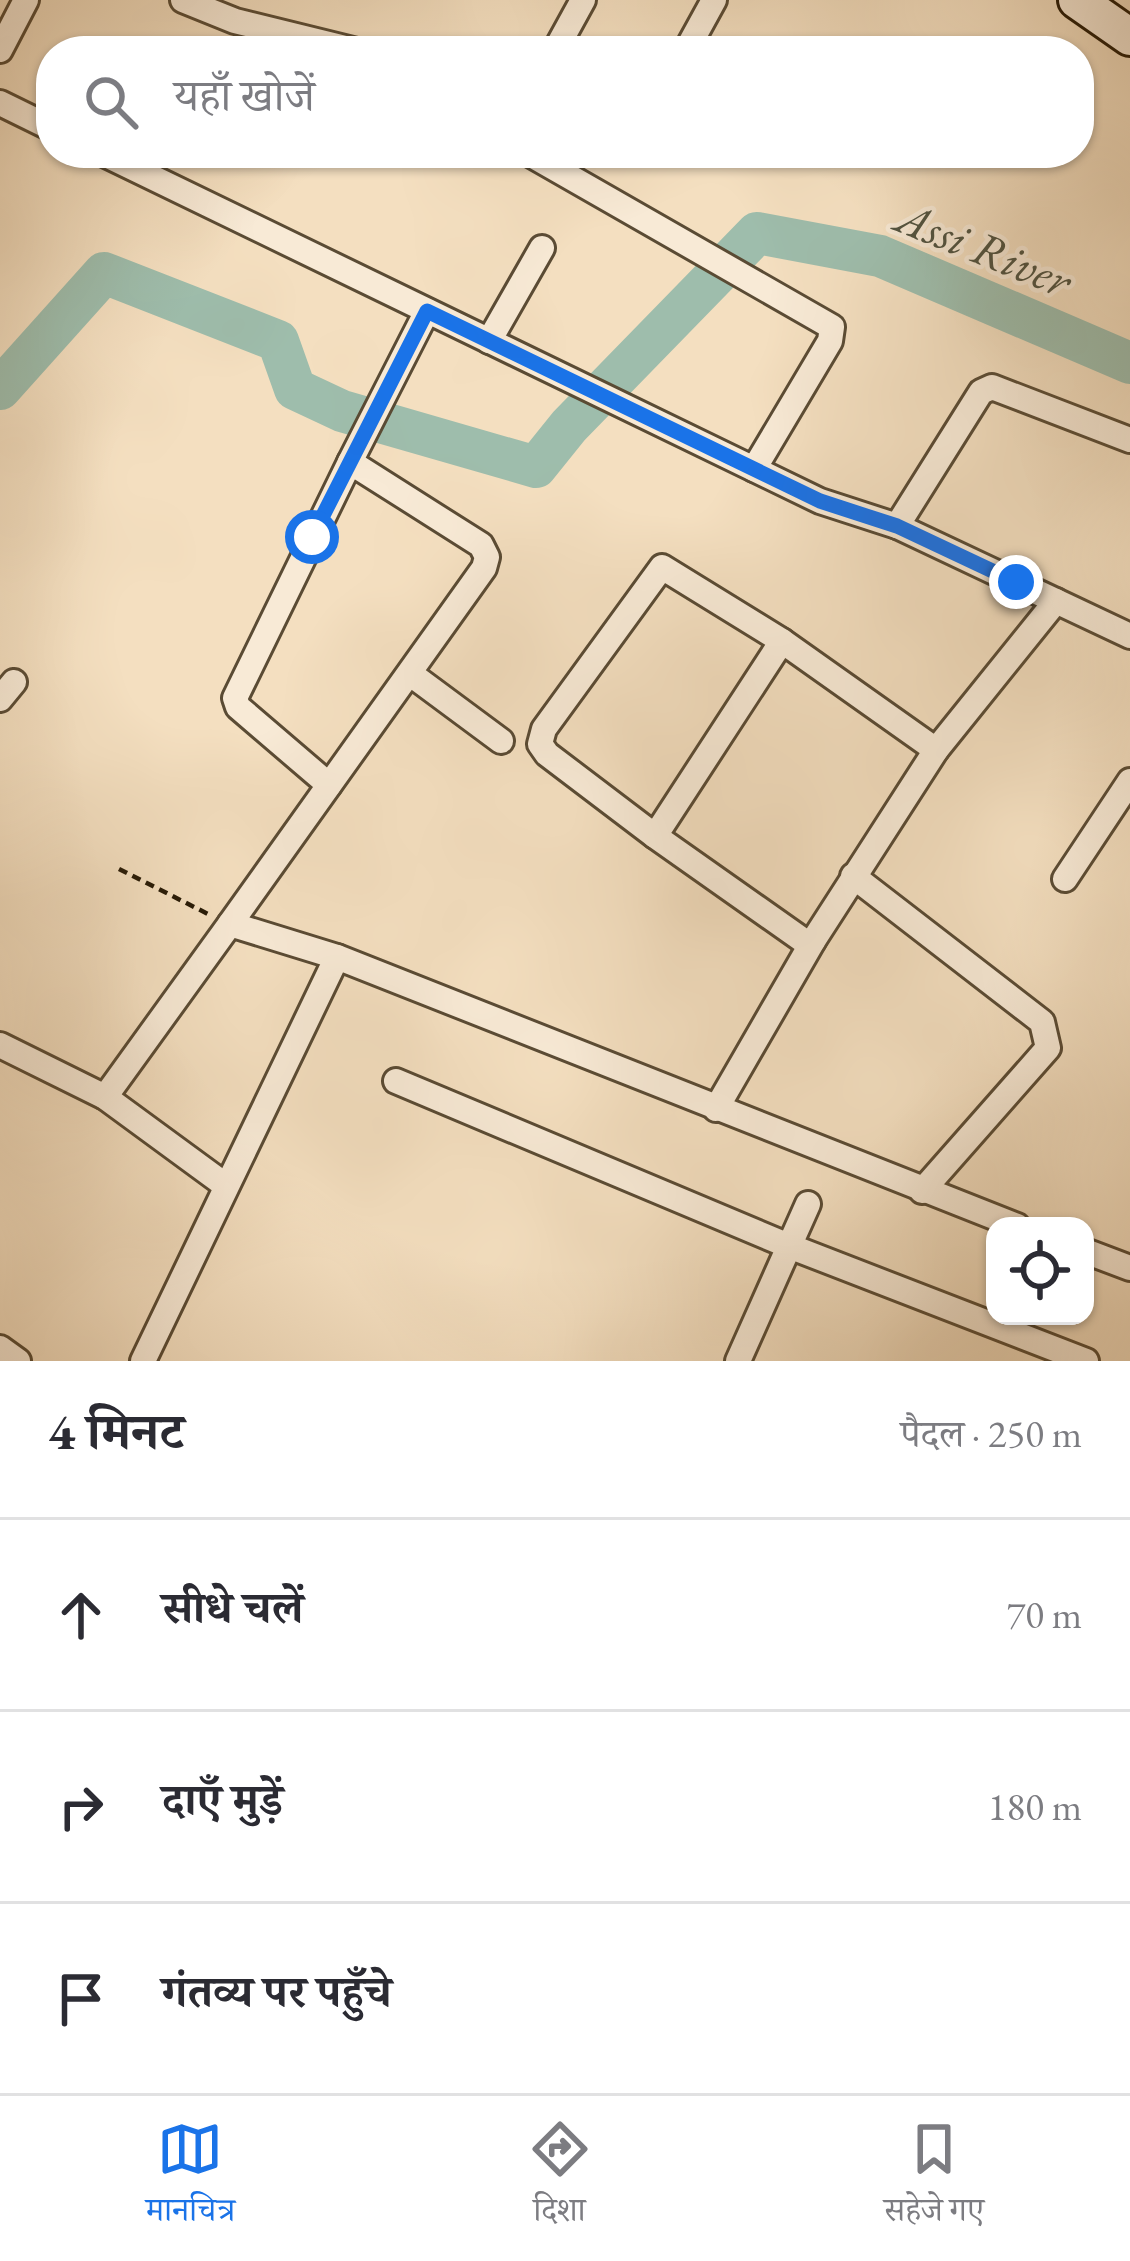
<!DOCTYPE html>
<html lang="hi">
<head>
<meta charset="utf-8">
<style>
	body { margin:0; font-family:"EB Garamond","Noto Serif Devanagari",serif; background:#f7f7f7; color:#2b2b33 }
	.controls { position:absolute; right:36px; bottom:36px; display:grid; overflow:hidden; border-radius:24px; box-shadow:0 3px 9px #0004 }
	.controls button { width:108px; height:108px; display:grid; place-items:center; padding:0; border:0; border-bottom:3px solid #e1e1e2; background:#fff; color:#2b2b33; font:60px sans-serif }
	.stop { position:absolute; width:36px; height:36px; margin:-27px; border:9px solid #1a73e8; border-radius:50%; background:#fff }
	.stop.end { background:#1a73e8; border-color:#fff; box-shadow:0 3px 12px #0008 }
	.list { margin:0; padding:0; list-style:none }
	h2 { display:flex; justify-content:space-between; align-items:center; height:156px; margin:0; padding:0 48px; font-size:51px }
	h2 small { font-size:39px; font-weight:400; color:#7c7c81 }
	.list li { display:grid; grid-template-columns:78px 1fr auto; gap:36px; align-items:center; box-sizing:border-box; height:192px; padding:0 48px; border-top:3px solid #e1e1e2 }
	.list b { display:block; font-size:45px; white-space:nowrap }
	.list em { font-size:39px; font-style:normal; color:#7c7c81 }
	.icon { flex:none; width:66px; height:66px; fill:none; stroke:currentColor; stroke-width:2; stroke-linecap:round; stroke-linejoin:round }
	.map { position:relative; flex:none; width:1130px; height:1361px; overflow:hidden }
	.search { position:absolute; background:#fff; box-shadow:0 3px 9px #0004; left:36px; right:36px; top:36px; height:132px; display:flex; align-items:center; gap:30px; box-sizing:border-box; padding:0 42px; border-radius:48px; color:#7c7c81; font-size:45px }
	.sheet { height:732px; background:#fff }
	nav { display:flex; justify-content:space-around; align-items:center; box-sizing:border-box; height:168px; border-top:3px solid #e1e1e2; background:#fff; font-size:33px; color:#7c7c81 }
	nav a { display:grid; justify-items:center; gap:6px }
	nav .on { color:#1a73e8 }
	.map>svg:first-child { display:block }
	.lines { fill:none; stroke-linecap:round; stroke-linejoin:round }
	.river { stroke:#9ebdac; stroke-width:42 }
	.street-casing { stroke:#5a4b34; stroke-width:30 }
	.secondary-casing { stroke:#271a06; stroke-width:42 }
	.path { stroke:#271a06; stroke-width:4.5; stroke-dasharray:9 6; stroke-linecap:butt }
	.street { stroke:#f8ead6; stroke-width:24 }
	.secondary { stroke:#f8ead6; stroke-width:36 }
	.route { stroke:#1a73e8; stroke-width:15 }
	.labels { text-anchor:middle; stroke-width:9; stroke-linejoin:round; paint-order:stroke }
	.water-label { font-size:48px; font-style:italic; fill:#515340; stroke:#f8ead6 }
</style>
</head>
<body>
<div class="map">
<svg width="1130" height="1361" viewBox="0 0 1130 1361">
	<rect width="100%" height="100%" fill="#f4dfc0"/>
	<filter id="stains"><feTurbulence type="fractalNoise" baseFrequency=".00167" numOctaves="4"/><feColorMatrix values="0 0 0 0 .2 0 0 0 0 .09 0 0 0 0 .02 0 0 0 .5 -.17"/></filter>
	<radialGradient id="worn" r=".72"><stop offset=".6" stop-color="#630" stop-opacity="0"/><stop offset="1" stop-color="#630" stop-opacity=".3"/></radialGradient>
	<g class="lines">
		<path class="river" d="M0,389L104,273L278,341L295,389L342,411L536,467L569,426L757,233L880,256L1130,363"/>
		<defs>
			<g id="street">
				<path d="M183,0L235,21L357,51"/>
				<path d="M0,50L26,0"/>
				<path d="M555,51L583,0"/>
				<path d="M686,51L714,0"/>
				<path d="M0,103L51,128"/>
				<path d="M102,153L820,501L897,526L1130,636"/>
				<path d="M528,153L832,327L830,341L754,469"/>
				<path d="M427,311L350,462L481,545L487,557L484,568L230,924L337,957L1017,1226"/>
				<path d="M489,341L542,248"/>
				<path d="M897,526L981,392L992,387L1130,440"/>
				<path d="M782,641L655,836L804,941H813L936,750L1056,601"/>
				<path d="M412,675L501,741"/>
				<path d="M0,699L14,682"/>
				<path d="M329,785L238,707L235,698L350,462"/>
				<path d="M655,836L547,754L540,744L544,729L662,567L782,641L936,750"/>
				<path d="M853,876L1042,1022L1048,1048L922,1191"/>
				<path d="M1065,879L1130,781"/>
				<path d="M0,1045L105,1097L225,1185"/>
				<path d="M396,1081L789,1246L1086,1361"/>
				<path d="M105,1097L230,924"/>
				<path d="M716,1109L813,941"/>
				<path d="M1085,1251L1130,1268"/>
				<path d="M0,1348L18,1361"/>
				<path d="M143,1361L337,957"/>
				<path d="M738,1361L808,1204"/>
			</g>
			<path id="secondary" d="M1077,0L1130,37"/>
		</defs>
		<use href="#street" class="street-casing"/>
		<use href="#secondary" class="secondary-casing"/>
		<path class="path" d="M119,869L208,914"/>
		<use href="#street" class="street"/>
		<use href="#secondary" class="secondary"/>
	</g>
	<g class="lines">
		<path class="route" d="M312,537L427,311L820,501L897,526L1016,582"/>
	</g>
	<g class="labels">
		<g class="water-label">
			<text transform="translate(984 248) rotate(22)" y="17">Assi River</text>
		</g>
	</g>
	<rect width="100%" height="100%" filter="url(#stains)"/>
	<rect width="100%" height="100%" fill="url(#worn)"/>
</svg>
<div class="controls">
<button><svg class="icon" aria-label="locate" viewBox="0 0 24 24"><circle cx="12" cy="12" r="6"/><path d="M12 2v4M12 18v4M2 12h4M18 12h4"/></svg></button>
</div>
<div class="stop" style="left:312px;top:537px"></div>
<div class="stop end" style="left:1016px;top:582px"></div>
<div class="search"><svg class="icon" aria-label="search" viewBox="0 0 24 24"><circle cx="10" cy="10" r="6"/><path d="M15 15l6 6"/></svg>यहाँ खोजें</div>
</div>
<section class="sheet">
<h2>4 मिनट<small>पैदल · 250 m</small></h2>
<ul class="list">
<li><svg class="icon" aria-label="ahead" viewBox="0 0 24 24"><path d="M12 20V5M6 11l6-6 6 6"/></svg><div><b>सीधे चलें</b></div><em>70 m</em></li>
<li><svg class="icon" aria-label="right" viewBox="0 0 24 24"><path d="M7 20v-9h11M14 6l5 5-5 5"/></svg><div><b>दाएँ मुड़ें</b></div><em>180 m</em></li>
<li><svg class="icon" aria-label="arrive" viewBox="0 0 24 24"><path d="M6 21V4h12l-3 4 3 4H6"/></svg><div><b>गंतव्य पर पहुँचे</b></div></li>
</ul>
</section>
<nav>
<a class="on"><svg class="icon" aria-label="map" viewBox="0 0 24 24"><path d="M3 6l6-2 6 2 6-2v14l-6 2-6-2-6 2zM9 4v14M15 6v14"/></svg>मानचित्र</a>
<a><svg class="icon" aria-label="directions" viewBox="0 0 24 24"><path d="M12 3l9 9-9 9-9-9zM9 14v-3h6M13 9l2 2-2 2"/></svg>दिशा</a>
<a><svg class="icon" aria-label="saved" viewBox="0 0 24 24"><path d="M7 4h10v16l-5-4-5 4z"/></svg>सहेजे गए</a>
</nav>
</body>
</html>
